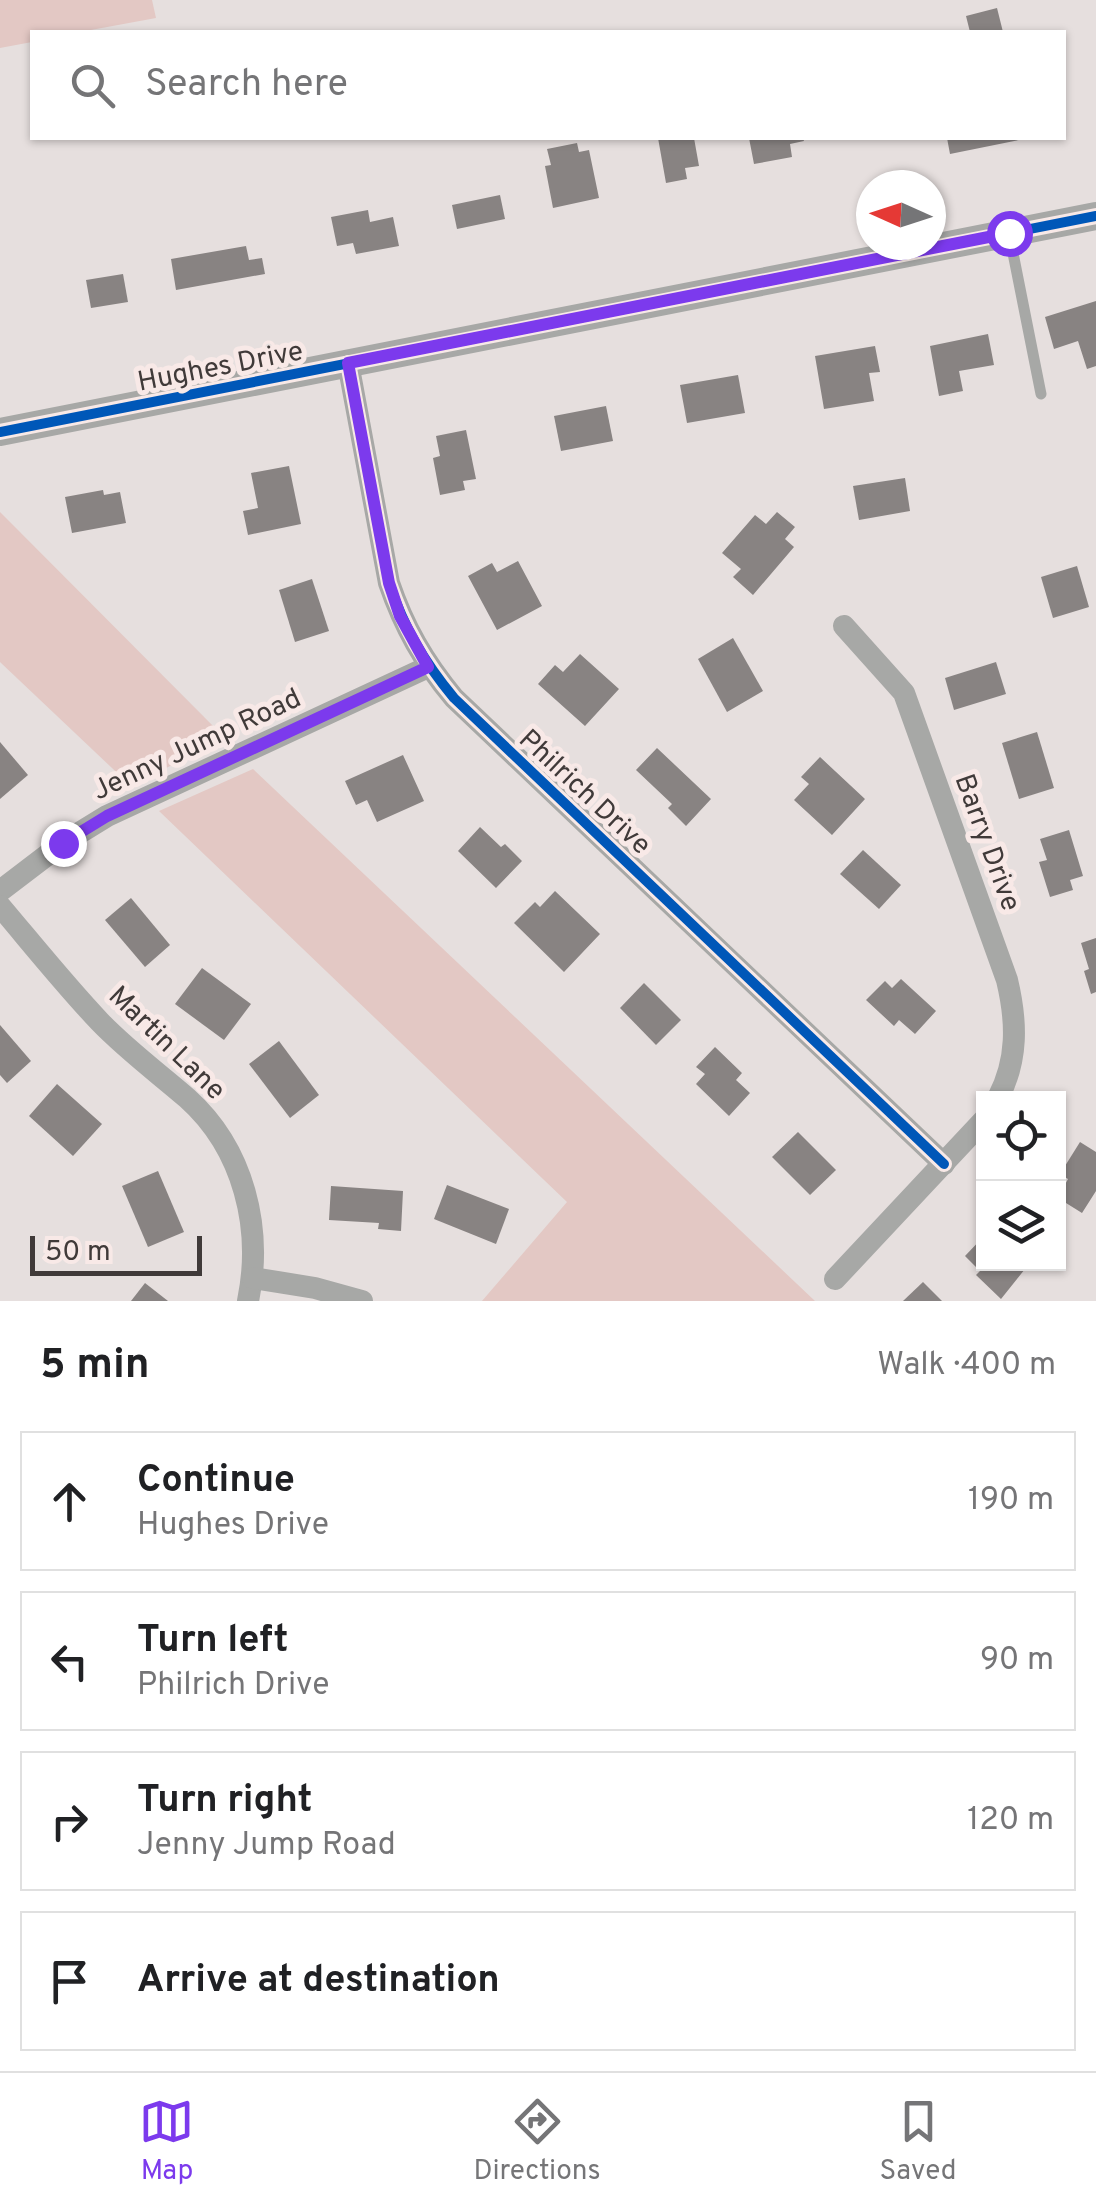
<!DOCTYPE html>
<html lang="en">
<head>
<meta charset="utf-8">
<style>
	body { margin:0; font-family:Overpass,sans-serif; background:#f2f2f2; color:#202124 }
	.controls { position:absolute; right:30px; bottom:30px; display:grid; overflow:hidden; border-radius:0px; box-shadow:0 2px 8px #0004 }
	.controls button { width:90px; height:90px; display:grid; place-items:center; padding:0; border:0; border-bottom:2px solid #e0e0e0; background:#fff; color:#202124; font:50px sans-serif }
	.compass { position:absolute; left:856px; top:170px; width:90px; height:90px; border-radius:50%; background:#fff; box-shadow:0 2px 8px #0004; rotate:273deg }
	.scale { position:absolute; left:30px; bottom:25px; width:172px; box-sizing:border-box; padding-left:10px; border:5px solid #403a39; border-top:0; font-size:28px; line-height:35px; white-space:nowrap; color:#403a39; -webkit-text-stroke:8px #f8e9e7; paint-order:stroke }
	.stop { position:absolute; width:30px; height:30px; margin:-22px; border:8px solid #7c3aed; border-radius:50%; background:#fff }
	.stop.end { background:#7c3aed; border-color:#fff; box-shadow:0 2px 10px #0008 }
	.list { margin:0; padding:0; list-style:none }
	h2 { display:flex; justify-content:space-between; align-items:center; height:130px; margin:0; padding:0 40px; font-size:42px }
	h2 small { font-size:32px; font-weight:400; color:#757577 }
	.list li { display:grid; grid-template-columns:65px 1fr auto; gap:30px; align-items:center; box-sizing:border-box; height:140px; margin:0 20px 20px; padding:0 20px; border:2px solid #e0e0e0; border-radius:0px }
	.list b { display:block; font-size:38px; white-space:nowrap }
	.list p { margin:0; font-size:32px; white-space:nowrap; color:#757577 }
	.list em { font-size:32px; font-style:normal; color:#757577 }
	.icon { flex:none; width:55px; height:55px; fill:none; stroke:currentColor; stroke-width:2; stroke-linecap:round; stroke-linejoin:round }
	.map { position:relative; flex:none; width:1096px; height:1301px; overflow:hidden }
	.search { position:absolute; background:#fff; box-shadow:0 2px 8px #0004; left:30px; right:30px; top:30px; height:110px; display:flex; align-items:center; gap:25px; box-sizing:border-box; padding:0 35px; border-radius:0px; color:#757577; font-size:38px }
	.sheet { height:770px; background:#fff }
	nav { display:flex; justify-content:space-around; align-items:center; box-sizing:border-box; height:140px; border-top:2px solid #e0e0e0; background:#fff; font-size:28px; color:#757577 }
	nav a { display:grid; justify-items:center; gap:5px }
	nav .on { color:#7c3aed }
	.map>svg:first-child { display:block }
	.green { fill:#e3c8c4 }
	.building { fill:#888382 }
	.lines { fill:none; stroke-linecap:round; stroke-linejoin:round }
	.service { stroke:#a7a8a6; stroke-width:11 }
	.minor { stroke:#a7a8a6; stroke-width:22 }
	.tertiary { stroke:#a7a8a6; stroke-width:28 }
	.cycleway-casing { stroke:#f8e9e7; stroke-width:16 }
	.cycleway { stroke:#0057b8; stroke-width:10 }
	.route { stroke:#7c3aed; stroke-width:12 }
	.labels { text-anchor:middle; stroke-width:10; stroke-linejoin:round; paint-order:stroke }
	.street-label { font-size:28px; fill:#403a39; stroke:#f8e9e7 }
</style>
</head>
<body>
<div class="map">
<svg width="1096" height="1301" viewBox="0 0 1096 1301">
	<rect width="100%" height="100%" fill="#e6dfde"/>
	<g class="green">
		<path d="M0,0H152L156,18L80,32H32V42L0,48Z"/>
		<path d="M0,512L225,738L131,786L0,662Z"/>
		<path d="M253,769L815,1301H482L567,1202L159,811Z"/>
	</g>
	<g class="building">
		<path d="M997,8L1003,32H970L966,16Z"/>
		<path d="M658,138H694L699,166L685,168L687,179L666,183Z"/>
		<path d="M749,138H803L804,141L790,144L792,157L754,164Z"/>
		<path d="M947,138H1024V139L950,154Z"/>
		<path d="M577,143L579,152L589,150L599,198L553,208L545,166L551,165L547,149Z"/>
		<path d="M500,195L505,219L457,229L452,205Z"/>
		<path d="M368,210L370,222L393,217L399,246L356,254L353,243L337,246L331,217Z"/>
		<path d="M246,246L249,260L262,258L265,274L176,290L171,259Z"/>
		<path d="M123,274L128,302L91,308L86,280Z"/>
		<path d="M1096,301V366L1087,369L1078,341L1054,349L1045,317Z"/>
		<path d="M988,334L994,365L959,371L963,391L939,396L930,346Z"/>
		<path d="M875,346L880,372L869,373L874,401L824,409L815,356Z"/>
		<path d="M738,375L745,413L687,423L680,385Z"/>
		<path d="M606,406L613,441L561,451L554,416Z"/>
		<path d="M466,430L476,479L463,481L465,490L440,495L433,458L440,456L436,436Z"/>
		<path d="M289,466L301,524L248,535L243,511L258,508L251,473Z"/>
		<path d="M905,478L910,511L859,520L853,486Z"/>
		<path d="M103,490L104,495L120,492L126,523L72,533L65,497Z"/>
		<path d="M777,512L795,527L785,539L794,547L753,595L733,577L741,569L722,553L755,515L766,524Z"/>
		<path d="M518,561L542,606L497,630L468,576L492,563L497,572Z"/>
		<path d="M1077,566L1089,607L1053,618L1041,577Z"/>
		<path d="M312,579L329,631L295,642L279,590Z"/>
		<path d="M733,638L763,691L727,712L698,659Z"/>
		<path d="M580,654L619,689L585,726L538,684L555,665L563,672Z"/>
		<path d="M996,662L1006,694L954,710L945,678Z"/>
		<path d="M1037,732L1054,788L1019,799L1002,743Z"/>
		<path d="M0,742L28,775L0,799Z"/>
		<path d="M657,748L711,799L686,826L668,808L672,804L636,770Z"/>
		<path d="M403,755L424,801L377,822L367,800L356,805L345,781Z"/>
		<path d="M820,757L865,799L832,835L794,800L809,784L801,777Z"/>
		<path d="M480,827L501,847L505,844L522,861L496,888L458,851Z"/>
		<path d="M1069,830L1083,876L1070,880L1073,890L1050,897L1039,862L1047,860L1040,839Z"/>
		<path d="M863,850L901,885L879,909L840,874Z"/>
		<path d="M555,891L600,934L564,972L514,923L535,902L540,907Z"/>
		<path d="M131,898L170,945L145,967L105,920Z"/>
		<path d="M1096,938V992L1091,994L1084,971L1089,969L1081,943Z"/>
		<path d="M202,968L251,1004L224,1040L175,1004Z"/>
		<path d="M901,979L936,1011L915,1034L899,1020L894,1026L866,1000L885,981L892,988Z"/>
		<path d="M644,983L681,1020L656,1045L620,1008Z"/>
		<path d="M0,1025L31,1061L7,1083L0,1075Z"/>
		<path d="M279,1041L319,1095L290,1118L249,1064Z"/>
		<path d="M715,1047L742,1073L736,1080L750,1093L729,1116L696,1084L705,1074L696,1067Z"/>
		<path d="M57,1084L102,1124L73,1156L29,1116Z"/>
		<path d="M798,1132L836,1170L810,1195L772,1157Z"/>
		<path d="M1080,1142L1096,1152V1191L1082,1213L1058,1198L1068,1179L1060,1174Z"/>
		<path d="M158,1171L184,1232L148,1247L122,1186Z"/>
		<path d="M447,1185L509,1209L496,1244L434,1219Z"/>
		<path d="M331,1186L403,1191L401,1231L378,1229L379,1223L329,1220Z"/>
		<path d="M984,1236V1264H1029L1001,1299L976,1275L980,1271L965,1256Z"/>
		<path d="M923,1282L942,1301H903Z"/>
		<path d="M145,1283L168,1301H131Z"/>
	</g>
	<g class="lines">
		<path class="service" d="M1009,233L1041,394"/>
		<g class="minor">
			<path d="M348,363L389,583C404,627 424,662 454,698L944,1164"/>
			<path d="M844,626L904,693L1007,980C1017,1022 1018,1060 998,1098"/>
			<path d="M0,891L63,843L107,816L428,667"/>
			<path d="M0,906C33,945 65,985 100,1022C127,1050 158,1073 187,1098C244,1149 263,1228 248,1301"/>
			<path d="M253,1278L315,1288L362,1301"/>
			<path d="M835,1279L984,1120"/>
		</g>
		<path class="tertiary" d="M0,432L1096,216"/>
		<defs>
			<g id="cycleway">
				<path d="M348,363L389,583C404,627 424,662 454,698L944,1164"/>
				<path d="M0,432L1096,216"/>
			</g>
		</defs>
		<use href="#cycleway" class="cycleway-casing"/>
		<use href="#cycleway" class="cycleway"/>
	</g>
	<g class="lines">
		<path class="route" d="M63,843L107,816L428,667L400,616L389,583L348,363L1009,233"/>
	</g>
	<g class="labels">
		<g class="street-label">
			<text transform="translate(220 365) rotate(-11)" y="10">Hughes Drive</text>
			<text transform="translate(196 743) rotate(-25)" y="10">Jenny Jump Road</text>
			<text transform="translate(586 791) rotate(43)" y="10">Philrich Drive</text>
			<text transform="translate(989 842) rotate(70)" y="10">Barry Drive</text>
			<text transform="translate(168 1042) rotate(44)" y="10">Martin Lane</text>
		</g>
	</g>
</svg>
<div class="controls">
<button><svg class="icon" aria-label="locate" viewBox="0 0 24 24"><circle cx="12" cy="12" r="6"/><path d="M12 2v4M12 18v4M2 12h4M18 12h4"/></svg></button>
<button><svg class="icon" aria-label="layers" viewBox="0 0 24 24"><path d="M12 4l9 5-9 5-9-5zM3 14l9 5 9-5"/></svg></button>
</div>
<svg class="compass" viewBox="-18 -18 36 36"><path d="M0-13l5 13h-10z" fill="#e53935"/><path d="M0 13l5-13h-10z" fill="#757577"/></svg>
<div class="scale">50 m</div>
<div class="stop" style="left:1009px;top:233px"></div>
<div class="stop end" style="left:63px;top:843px"></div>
<div class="search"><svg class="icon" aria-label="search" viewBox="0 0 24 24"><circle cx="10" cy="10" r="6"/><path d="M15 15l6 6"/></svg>Search here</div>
</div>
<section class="sheet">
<h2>5 min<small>Walk · 400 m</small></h2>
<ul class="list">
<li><svg class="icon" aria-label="ahead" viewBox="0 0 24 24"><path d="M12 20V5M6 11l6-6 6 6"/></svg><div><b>Continue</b><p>Hughes Drive</p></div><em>190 m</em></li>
<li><svg class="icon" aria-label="left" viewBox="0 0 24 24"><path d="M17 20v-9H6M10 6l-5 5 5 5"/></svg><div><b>Turn left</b><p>Philrich Drive</p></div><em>90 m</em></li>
<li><svg class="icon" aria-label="right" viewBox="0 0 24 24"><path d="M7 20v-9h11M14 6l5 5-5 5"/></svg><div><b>Turn right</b><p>Jenny Jump Road</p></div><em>120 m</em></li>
<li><svg class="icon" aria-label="arrive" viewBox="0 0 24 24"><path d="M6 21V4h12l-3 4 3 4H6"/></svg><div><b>Arrive at destination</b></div></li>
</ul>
</section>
<nav>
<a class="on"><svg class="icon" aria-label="map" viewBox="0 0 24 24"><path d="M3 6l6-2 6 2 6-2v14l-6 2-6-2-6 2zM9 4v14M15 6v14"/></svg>Map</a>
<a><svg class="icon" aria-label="directions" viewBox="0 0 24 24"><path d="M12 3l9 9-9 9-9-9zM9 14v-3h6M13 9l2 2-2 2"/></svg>Directions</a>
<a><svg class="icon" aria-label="saved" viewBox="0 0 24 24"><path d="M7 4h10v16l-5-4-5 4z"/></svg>Saved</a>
</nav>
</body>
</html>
